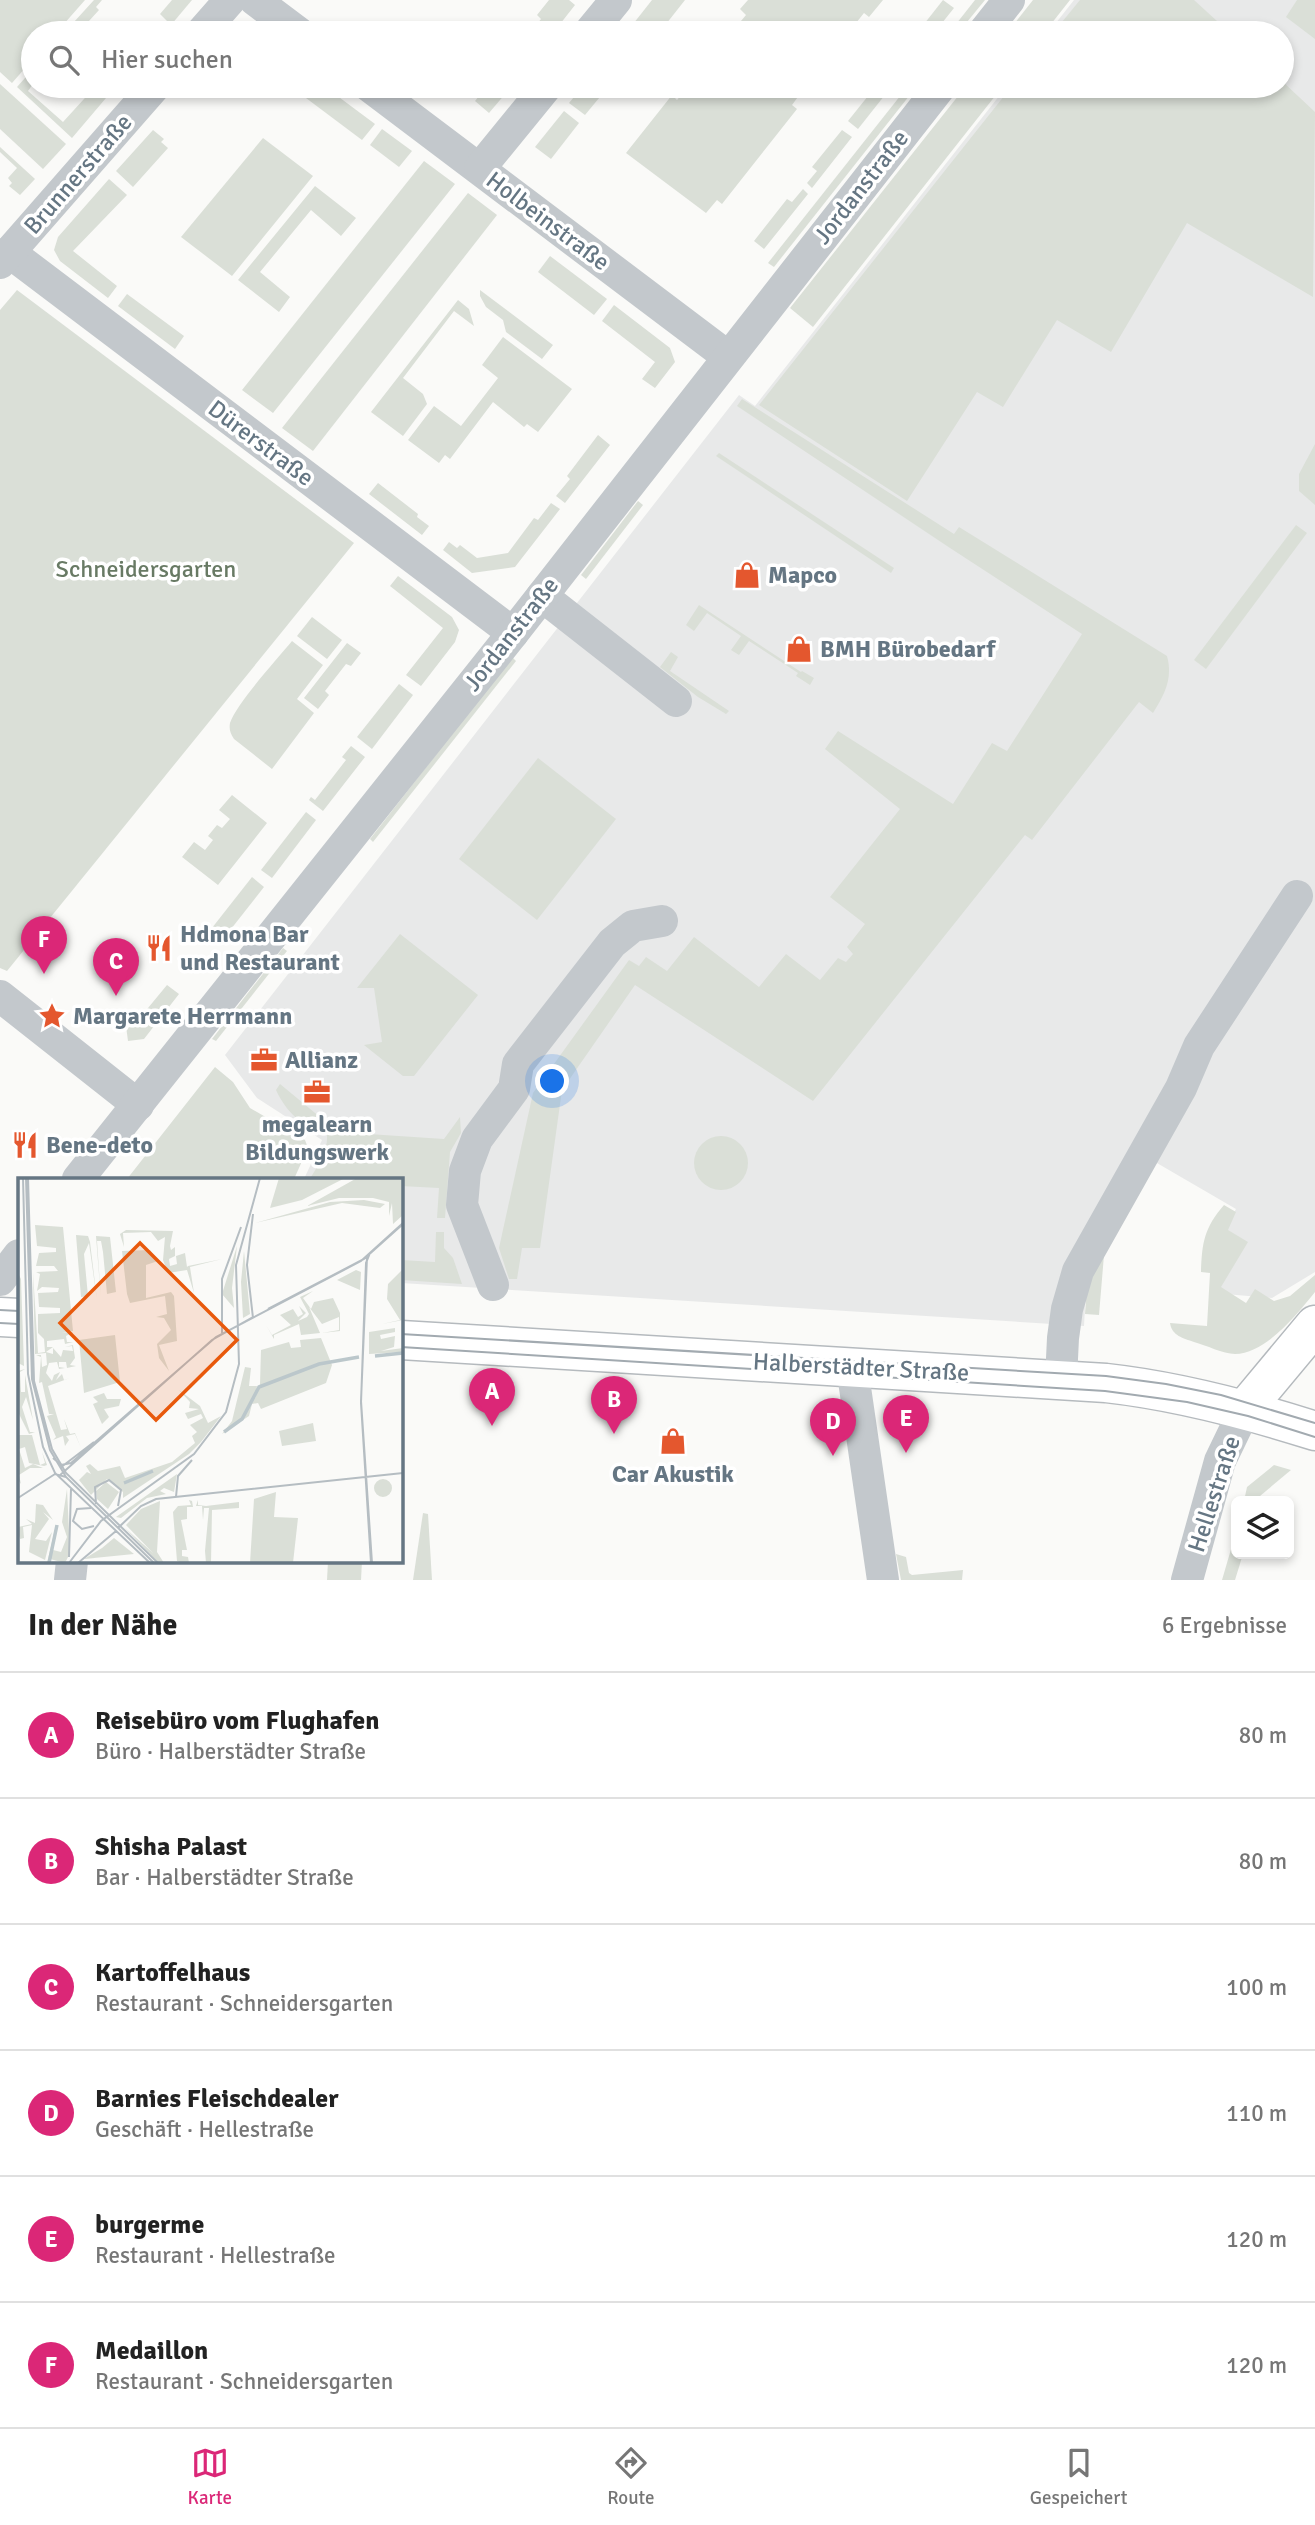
<!DOCTYPE html>
<html lang="de">
<head>
<meta charset="utf-8">
<style>
	body { margin:0; font-family:Signika,sans-serif; background:#f6f6f6; color:#222 }
	.controls { position:absolute; right:21px; bottom:21px; display:grid; overflow:hidden; border-radius:10px; box-shadow:0 4px 10px #0003 }
	.controls button { width:63px; height:63px; display:grid; place-items:center; padding:0; border:0; border-bottom:2px solid #e0e0e0; background:#fff; color:#222; font:35px sans-serif }
	.you { position:absolute; left:553px; top:1082px; width:24px; height:24px; margin:-18px; border:5px solid #fff; border-radius:50%; background:#1a73e8; box-shadow:0 0 0 10px #1a73e833 }
	.badge { display:grid; place-items:center; width:46px; height:46px; border-radius:50%; background:#db2777; color:#fff; font-size:23px; font-weight:700 }
	.pin { position:absolute; translate:-50% -58px; filter:drop-shadow(0 2px 4px #0008) }
	.pin::after { content:''; position:absolute; top:37px; width:24px; height:21px; background:inherit; clip-path:polygon(0 0,100% 0,50% 100%) }
	.list { margin:0; padding:0; list-style:none }
	h2 { display:flex; justify-content:space-between; align-items:center; height:91px; margin:0; padding:0 28px; font-size:30px }
	h2 small { font-size:23px; font-weight:400; color:#767676 }
	.list li { display:grid; grid-template-columns:46px 1fr auto; gap:21px; align-items:center; box-sizing:border-box; height:126px; padding:0 28px; border-top:2px solid #e0e0e0 }
	.list b { display:block; font-size:26px; white-space:nowrap }
	.list p { margin:0; font-size:23px; white-space:nowrap; color:#767676 }
	.list em { font-size:23px; font-style:normal; color:#767676 }
	.icon { flex:none; width:38px; height:38px; fill:none; stroke:currentColor; stroke-width:2; stroke-linecap:round; stroke-linejoin:round }
	.map { position:relative; flex:none; width:1315px; height:1580px; overflow:hidden }
	.search { position:absolute; background:#fff; box-shadow:0 4px 10px #0003; left:21px; right:21px; top:21px; height:77px; display:flex; align-items:center; gap:18px; box-sizing:border-box; padding:0 24px; border-radius:38px; color:#767676; font-size:26px }
	.sheet { height:847px; background:#fff }
	nav { display:flex; justify-content:space-around; align-items:center; box-sizing:border-box; height:98px; border-top:2px solid #e0e0e0; background:#fff; font-size:19px; color:#767676 }
	nav a { display:grid; justify-items:center; gap:4px }
	nav .on { color:#db2777 }
	.map>svg:first-child { display:block }
	.built { fill:#e8e9e9 }
	.green { fill:#dadfd7 }
	.lines { fill:none; stroke-linecap:round; stroke-linejoin:round }
	.major-casing { stroke:#b5babe; stroke-width:41 }
	.highway-casing { stroke:#b4b9bd; stroke-width:41 }
	.minor { stroke:#c3c8cc; stroke-width:32 }
	.major { stroke:#fff; stroke-width:38 }
	.highway { stroke:#fff; stroke-width:38 }
	.tram { stroke:#a2aab0; stroke-width:2 }
	.labels { text-anchor:middle; stroke-width:7; stroke-linejoin:round; paint-order:stroke }
	.street-label { font-size:24px; fill:#657683; stroke:#fff }
	.park-label { font-size:24px; fill:#687a64; stroke:#fff }
	.poi-label { font-size:24px; font-weight:bold; fill:#657683; stroke:#fff; text-anchor:start }
	.inset-river { fill:none; stroke:#bbc7cb; stroke-width:3.5 }
	.inset-road { fill:none; stroke:#b5bdc2; stroke-width:2 }
	.view { fill:#e8590c; fill-opacity:0.15; stroke:#e8590c; stroke-width:3.5 }
	.inset-edge { fill:none; stroke:#657683; stroke-width:3.5 }
</style>
</head>
<body>
<div class="map">
<svg width="1315" height="1580" viewBox="0 0 1315 1580">
	<rect width="100%" height="100%" fill="#fafaf8"/>
	<path class="built" d="M1074,0H1315V465L1304,484L1315,491V1272L1272,1298L1213,1293L1216,1243L1236,1209L1150,1159L1087,1271L1084,1326L401,1283V1179H304L322,1140L257,1098L225,1055L739,395L755,406L1007,86H1282V33H1048Z"/>
	<g class="green">
		<path d="M0,0H85L56,33H33V59L12,83L0,72Z"/>
		<path d="M94,0H102L96,7L99,10L78,33H64Z"/>
		<path d="M172,0H192L171,25L160,14Z"/>
		<path d="M549,0H569L575,5L553,33H530L541,19L537,15Z"/>
		<path d="M652,0H685L659,33H626Z"/>
		<path d="M748,0H883L869,17L864,13L848,33H731L746,15L740,9Z"/>
		<path d="M943,0L954,8L934,33H917Z"/>
		<path d="M975,0H985L958,33H949Z"/>
		<path d="M1033,0H1070L1044,33H1007Z"/>
		<path d="M1080,0H1194L1230,33H1053Z"/>
		<path d="M1297,0H1315V39L1286,17Z"/>
		<path d="M33,69V84L28,91L63,122L94,88L106,98L72,138L17,87Z"/>
		<path d="M1282,81L1315,112L1313,297L1187,223L1111,352L1057,320L1003,407L977,392L907,501L759,405L1012,86H1282Z"/>
		<path d="M0,84L66,144L43,169L0,129Z"/>
		<path d="M315,86H324L375,124L362,140L306,98Z"/>
		<path d="M487,86H512L489,113L475,101Z"/>
		<path d="M583,86H609L585,115L569,103Z"/>
		<path d="M689,86H806L792,105L797,109L722,204L717,200L706,213L626,153L672,95L677,100Z"/>
		<path d="M876,86H892L858,129L848,121Z"/>
		<path d="M908,86H917L774,267L768,263Z"/>
		<path d="M966,86H1003L813,327L790,308Z"/>
		<path d="M564,111L579,123L551,159L535,147Z"/>
		<path d="M382,129L412,151L399,167L370,145Z"/>
		<path d="M153,130L164,139L161,142L168,148L133,187L116,171Z"/>
		<path d="M842,130L852,137L812,188L807,183L817,171L812,167Z"/>
		<path d="M263,138L313,176L232,276L181,237Z"/>
		<path d="M0,147L35,179L20,195L9,186L12,183L8,178L17,168L0,152Z"/>
		<path d="M424,161L455,184L273,413L242,390Z"/>
		<path d="M109,179L127,195L73,251L117,286L108,298L60,261L54,250L58,237Z"/>
		<path d="M315,186L356,218L341,236L311,210L260,272L290,297L279,312L238,280Z"/>
		<path d="M803,189L808,194L764,249L754,241L787,199L792,202Z"/>
		<path d="M468,193L497,215L313,451L282,428Z"/>
		<path d="M550,256L607,299L594,315L538,272Z"/>
		<path d="M17,290L354,543L7,971L0,968V310Z"/>
		<path d="M480,290L553,345L542,359L506,332L503,320L486,307L480,296Z"/>
		<path d="M127,294L184,336L175,349L118,306Z"/>
		<path d="M458,300L469,309L474,326L454,311L403,378L423,394L427,404L403,436L371,412Z"/>
		<path d="M614,305L670,348L675,362L655,388L642,379L655,362L602,321Z"/>
		<path d="M503,337L572,389L538,432L527,424L524,427L493,402L450,459L445,455L439,463L408,440L434,406L461,426L498,378L482,365Z"/>
		<path d="M742,399L954,534L959,527L1167,656C1173,678 1165,694 1153,713L1139,702L1032,840L1025,835L813,1101L635,985L562,1090L540,1248H522L517,1279H509L499,1248L533,1093L629,960L639,966L646,957L667,971L694,937L759,987L786,954L820,980L838,958L846,962L853,954L847,947L865,924L830,897L900,809L825,749L838,731L953,804L992,743L1007,751L1082,634L950,548L737,406Z"/>
		<path d="M598,435L610,445L565,503L556,496L570,479L567,476Z"/>
		<path d="M1315,444V505L1299,491V474Z"/>
		<path d="M719,453L894,568L891,573L716,456Z"/>
		<path d="M378,483L418,514L417,517L429,526L422,535L369,494Z"/>
		<path d="M638,501L643,505L586,579L581,575Z"/>
		<path d="M551,503L560,509L515,567L472,573L443,550L449,542L457,548L460,545L477,558L508,553L534,518L538,520Z"/>
		<path d="M1296,525L1307,533L1206,669L1194,660Z"/>
		<path d="M398,576L452,617L459,630L455,642L421,686L406,675L443,628L390,586Z"/>
		<path d="M699,605L801,672L802,671L814,678L810,685L796,676L798,673L749,641L739,655L731,650L741,636L707,613L694,631L686,625Z"/>
		<path d="M312,617L342,640L327,659L297,636Z"/>
		<path d="M292,641L323,665L297,699L314,713L272,769L234,739C230,733 229,729 230,723C236,704 278,658 292,641Z"/>
		<path d="M347,643L361,653L351,666L346,664L325,691L329,695L318,709L304,698Z"/>
		<path d="M671,652L678,657L670,671L729,711L726,714L698,697L660,667Z"/>
		<path d="M512,657L516,661L373,842L370,839Z"/>
		<path d="M399,684L413,695L372,749L357,737Z"/>
		<path d="M351,746L365,757L323,811L309,800L311,797L315,800L346,760L342,757Z"/>
		<path d="M538,758L616,819L537,920L459,859Z"/>
		<path d="M232,795L267,823L218,885L182,857L194,842L205,850L213,840L208,836L217,825L222,828L230,819L219,810Z"/>
		<path d="M306,812L316,820L272,878L261,870Z"/>
		<path d="M252,877L264,887L220,943L208,933Z"/>
		<path d="M400,934L478,995L414,1076H403L364,1045L382,1042L374,988H357Z"/>
		<path d="M283,948L287,951L216,1041L212,1039Z"/>
		<path d="M167,985L179,994L144,1039L128,1041L126,1026L134,1025Z"/>
		<path d="M215,1067L233,1082L250,1108L305,1140L308,1148L294,1179H127Z"/>
		<path d="M280,1084L338,1132L444,1139L460,1117L461,1133L450,1152L445,1218H437L439,1188L401,1186V1179H310C318,1165 331,1147 326,1129C301,1128 286,1111 276,1090Z"/>
		<circle cx="721" cy="1163" r="27"/>
		<path d="M1224,1205L1236,1212L1228,1230L1248,1242L1221,1287L1246,1303L1255,1289L1274,1301L1290,1296L1315,1275V1292C1297,1314 1267,1353 1235,1354C1223,1354 1206,1345 1194,1342C1183,1338 1172,1336 1170,1323L1207,1326L1210,1273L1201,1272C1202,1243 1204,1228 1224,1205Z"/>
		<path d="M436,1232H444V1248L453,1258L462,1284L401,1280V1260L435,1262Z"/>
		<path d="M1104,1255L1099,1315L1085,1314L1088,1271Z"/>
		<path d="M1274,1465L1291,1470L1254,1501H1244L1247,1487Z"/>
		<path d="M423,1513L428,1514L432,1580H413Z"/>
		<path d="M1234,1539L1236,1541V1554H1243L1235,1580H1222Z"/>
		<path d="M896,1554L906,1557L909,1573L912,1575L963,1570L962,1580H901Z"/>
		<path d="M328,1561H362L361,1580H327Z"/>
	</g>
	<g class="lines">
		<defs>
			<g id="major">
				<path d="M0,1317L19,1318"/>
				<path d="M401,1340L1106,1383C1178,1391 1246,1409 1315,1431"/>
			</g>
			<path id="highway" d="M1245,1409L1315,1325"/>
		</defs>
		<use href="#major" class="major-casing"/>
		<use href="#highway" class="highway-casing"/>
		<g class="minor">
			<path d="M255,0L299,33"/>
			<path d="M201,33L230,0"/>
			<path d="M589,33L616,0"/>
			<path d="M983,33L1009,0"/>
			<path d="M369,86L727,356"/>
			<path d="M480,168L547,86"/>
			<path d="M9,252L513,633"/>
			<path d="M0,263L155,86"/>
			<path d="M542,596L676,701"/>
			<path d="M0,996L138,1105"/>
			<path d="M78,1179L513,633L941,86"/>
			<path d="M0,1280L19,1255"/>
			<path d="M493,1285L462,1205L465,1171L477,1139L514,1089L518,1064L612,943L633,926L662,921"/>
			<path d="M852,1367L883,1580"/>
			<path d="M1061,1379L1063,1338L1067,1309L1078,1271L1181,1088L1199,1046L1297,896"/>
			<path d="M70,1580L72,1561"/>
			<path d="M1187,1580L1220,1461L1245,1409"/>
		</g>
		<use href="#major" class="major"/>
		<use href="#highway" class="highway"/>
		<g class="tram">
			<path d="M0,1310L19,1311"/>
			<path d="M0,1323L19,1324"/>
			<path d="M401,1334L1106,1376L1166,1384L1221,1395L1315,1423"/>
			<path d="M401,1347L1105,1391L1187,1402L1248,1416L1315,1437"/>
		</g>
	</g>
	<defs>
		<symbol id="shop-bare" viewBox="-9 -9 18 18"><path d="M-5-2.5h2.3a2.7 3.5 0 0 1 5.4 0H5L5.5 6h-11ZM-1.5-2.5h3a1.5 2.3 0 0 0-3 0Z" fill="#e4572e" stroke="#fff" stroke-width="2.5" paint-order="stroke"/></symbol>
		<symbol id="restaurant-bare" viewBox="-9 -9 18 18"><path d="M-5-6h1v4h1v-4h1v4h1v-4h1v5L-1.5 .5V6h-2V.5L-5-1ZM5-6V6H3V1.5H1.5Q1.5-4 5-6Z" fill="#e4572e" stroke="#fff" stroke-width="2.5" paint-order="stroke"/></symbol>
		<symbol id="sight-bare" viewBox="-9 -9 18 18"><path d="M0-6L1.8-2.2L6-1.7L2.9 1.2L3.7 5.4L0 3.3L-3.7 5.4L-2.9 1.2L-6-1.7L-1.8-2.2Z" fill="#e4572e" stroke="#fff" stroke-width="2.5" paint-order="stroke"/></symbol>
		<symbol id="office-bare" viewBox="-9 -9 18 18"><path d="M-6-3h4V-5.5h4V-3h4V5H-6ZM-1-4.5V-3h2v-1.5ZM-6 0V1H6V0Z" fill="#e4572e" stroke="#fff" stroke-width="2.5" paint-order="stroke"/></symbol>
	</defs>
	<g fill-rule="evenodd">
		<use href="#shop-bare" x="728" y="556" width="38" height="38"/>
		<use href="#shop-bare" x="780" y="630" width="38" height="38"/>
		<use href="#restaurant-bare" x="140" y="929" width="38" height="38"/>
		<use href="#sight-bare" x="33" y="997" width="38" height="38"/>
		<use href="#office-bare" x="245" y="1041" width="38" height="38"/>
		<use href="#office-bare" x="298" y="1073" width="38" height="38"/>
		<use href="#restaurant-bare" x="6" y="1126" width="38" height="38"/>
		<use href="#shop-bare" x="654" y="1422" width="38" height="38"/>
	</g>
	<g class="labels">
		<g class="street-label">
			<text transform="translate(78 174) rotate(-49)" y="8">Brunnerstraße</text>
			<text transform="translate(861 187) rotate(-52)" y="8">Jordanstraße</text>
			<text transform="translate(548 221) rotate(37)" y="8">Holbeinstraße</text>
			<text transform="translate(261 443) rotate(37)" y="8">Dürerstraße</text>
			<text transform="translate(511 634) rotate(-52)" y="8">Jordanstraße</text>
			<text transform="translate(861 1367) rotate(3)" y="8">Halberstädter Straße</text>
			<text transform="translate(1214 1494) rotate(-72)" y="8">Hellestraße</text>
		</g>
		<g class="park-label">
			<text x="146" y="577">Schneidersgarten</text>
		</g>
		<g class="poi-label">
			<text x="768" y="583">Mapco</text>
			<text x="820" y="657">BMH Bürobedarf</text>
			<text x="180" y="942">Hdmona Bar<tspan x="180" dy="28">und Restaurant</tspan></text>
			<text x="73" y="1024">Margarete Herrmann</text>
			<text x="285" y="1068">Allianz</text>
			<text x="317" y="1132" text-anchor="middle">megalearn<tspan x="317" dy="28">Bildungswerk</tspan></text>
			<text x="46" y="1153">Bene-deto</text>
			<text x="673" y="1482" text-anchor="middle">Car Akustik</text>
		</g>
	</g>
	<g transform="translate(18 1178)">
		<rect width="385" height="385" fill="#fafaf8"/>
		<path d="M261,0H327L284,22L252,30ZM339,0H385V37L375,46L374,25L371,38V24L355,20H321L289,28ZM346,22L367,26L362,30L324,25L237,45L312,24ZM17,47L45,49L55,153L44,155L55,154L48,158L49,164H55L47,166L46,161L29,163V169H35L28,174L35,176V170L43,179L45,172L55,173L54,168L47,169L55,167L57,180L52,187L58,188L49,190L48,184H41V189L47,190L41,191L39,184L31,185L28,195L34,203L36,197L42,194L38,202L44,196L46,202L52,200L30,208L43,252L49,251L46,241L52,256L57,255L63,270L57,256L48,258L51,262L47,268L45,258L35,262L38,259L29,238L36,236H31L24,204L21,205L23,179L18,177H23L24,189L29,187L28,175L17,176L15,94L20,175L27,174L26,161L20,155V136L42,135V130L21,129L20,115L40,114L41,110L24,109L19,113L22,96L18,94L40,93L36,88H18L21,75L38,74V70L19,68ZM108,52L155,53L152,68L153,72L157,69V78L151,81L152,88L159,86L158,78L167,75L169,89L170,88L204,81L172,89L176,115L169,92L150,95L145,82L147,59L140,63L133,54L105,55L106,69L102,56ZM58,57L70,58L72,64L79,122L71,65L66,76L70,118L63,119ZM78,58L92,59L98,114L89,116L85,74L83,63H79L83,122ZM219,68L214,110L216,130L204,116ZM132,72L140,83L128,87V120L153,114L156,118L159,163L141,167L151,193L141,180L139,166L153,152L146,140L138,139L149,136L147,118L112,125L109,116L104,73ZM226,73L232,136L225,140L223,104ZM385,91V142L364,146L382,142L369,121L370,106ZM338,92L343,94L342,112L319,102ZM0,95L3,101L6,188L0,185ZM295,113L285,120L293,131L296,124L315,120L322,135V153L304,155L321,152V139L304,146L291,129L302,155L283,157L281,146L256,157V161L248,147L254,157L273,147L262,137L275,131L280,139L285,136L281,128L288,135L280,143L289,139L291,136L282,119ZM377,150V154L362,157L363,161L377,158L376,169L363,173L385,170V174L351,176V154ZM97,157L102,204L66,215L61,162ZM303,160L314,187L308,205L243,231L240,225L234,226L231,238L204,256L214,243L227,189L233,190L231,208H239L237,220L242,206L243,172L271,164L273,170L283,169L282,162ZM7,191L2,194L3,214H7V197L15,242L8,219L4,229L12,254H17L11,256L0,234V193ZM161,212L182,228L190,245L203,238L183,264L171,276L105,320V314L89,301L73,317L61,302L69,294L73,296L68,288L72,286L80,293L102,288L107,300L154,284L177,265L174,258L179,254L172,247L185,240L183,236L170,241L167,235L181,231L171,230L172,224ZM86,215L89,221H103L101,228L86,231L91,239L84,246L75,226L80,224L75,219ZM295,245L298,263L264,268L261,253ZM0,257H14L22,287L27,285L24,274L29,287L26,288L11,285L7,269L1,271L7,290L15,286L25,290H12L1,297L3,306L0,302ZM159,296L156,314L146,310L142,313L148,316L129,320L103,340L98,339ZM356 310a9 9 0 1 1 18 0a9 9 0 1 1-18 0ZM88,304L101,314L90,331L79,321L78,313ZM49,311L52,375L47,385L32,381L29,385L38,347L35,372L43,374L49,359L44,344ZM258,314L256,339L280,340L275,385H232L236,321ZM171,322L174,323L175,329H169V341L163,342L169,372H164V378L170,379L171,385H164L159,383L155,334L160,328L173,327ZM180,322V327L188,328L221,324V330L194,332L193,385H188L187,373L191,330H186L185,342L184,328H178ZM142,323L139,374L146,385H141L107,350L135,375L108,347L123,331ZM18,326L25,327L35,342L25,334L31,341L17,361L28,363L34,354L27,382L11,374L14,347L5,349L6,360L2,361L0,354V349L14,346L8,341L17,345ZM96,360L116,376L66,381L84,370Z" fill="#dadfd7"/>
		<path class="inset-river" d="M357,178L385,175M206,254L224,241L241,209L301,186L341,179M106,305L135,293M31,385L39,347"/>
		<path class="inset-road" d="M5,0L10,196L25,269L37,295L132,385M8,0L14,201L32,272L48,299L136,385M10,0L16,203L34,271L48,295L140,385M352,75L348,85L343,225L353,385M349,79L343,223L354,385M250,131L346,81L385,46M235,140L229,87L235,36M204,155V101L223,49M35,280L43,287L53,285L198,159L343,83L385,45M42,290L76,264M41,298L194,162L235,139M158,319L160,298L174,282M0,320L37,296L48,299M78,326L77,309L91,302L103,312L100,328M73,330L59,331L55,343L64,351L76,348M100,350L123,328L138,321L385,295M51,379L53,311M51,385L83,343L176,276L208,234L221,186L218,87L242,0M60,385L98,353"/>
		<path class="view" d="M122,65L219,162L138,242L42,145Z"/>
		<rect width="385" height="385" class="inset-edge"/>
	</g>
</svg>
<div class="controls">
<button><svg class="icon" aria-label="layers" viewBox="0 0 24 24"><path d="M12 4l9 5-9 5-9-5zM3 14l9 5 9-5"/></svg></button>
</div>
<div class="you"></div>
<div class="pin badge" style="left:492px;top:1426px">A</div>
<div class="pin badge" style="left:614px;top:1434px">B</div>
<div class="pin badge" style="left:116px;top:996px">C</div>
<div class="pin badge" style="left:833px;top:1456px">D</div>
<div class="pin badge" style="left:906px;top:1453px">E</div>
<div class="pin badge" style="left:44px;top:974px">F</div>
<div class="search"><svg class="icon" aria-label="search" viewBox="0 0 24 24"><circle cx="10" cy="10" r="6"/><path d="M15 15l6 6"/></svg>Hier suchen</div>
</div>
<section class="sheet">
<h2>In der Nähe<small>6 Ergebnisse</small></h2>
<ul class="list">
<li><span class="badge">A</span><div><b>Reisebüro vom Flughafen</b><p>Büro · Halberstädter Straße</p></div><em>80 m</em></li>
<li><span class="badge">B</span><div><b>Shisha Palast</b><p>Bar · Halberstädter Straße</p></div><em>80 m</em></li>
<li><span class="badge">C</span><div><b>Kartoffelhaus</b><p>Restaurant · Schneidersgarten</p></div><em>100 m</em></li>
<li><span class="badge">D</span><div><b>Barnies Fleischdealer</b><p>Geschäft · Hellestraße</p></div><em>110 m</em></li>
<li><span class="badge">E</span><div><b>burgerme</b><p>Restaurant · Hellestraße</p></div><em>120 m</em></li>
<li><span class="badge">F</span><div><b>Medaillon</b><p>Restaurant · Schneidersgarten</p></div><em>120 m</em></li>
</ul>
</section>
<nav>
<a class="on"><svg class="icon" aria-label="map" viewBox="0 0 24 24"><path d="M3 6l6-2 6 2 6-2v14l-6 2-6-2-6 2zM9 4v14M15 6v14"/></svg>Karte</a>
<a><svg class="icon" aria-label="directions" viewBox="0 0 24 24"><path d="M12 3l9 9-9 9-9-9zM9 14v-3h6M13 9l2 2-2 2"/></svg>Route</a>
<a><svg class="icon" aria-label="saved" viewBox="0 0 24 24"><path d="M7 4h10v16l-5-4-5 4z"/></svg>Gespeichert</a>
</nav>
</body>
</html>
